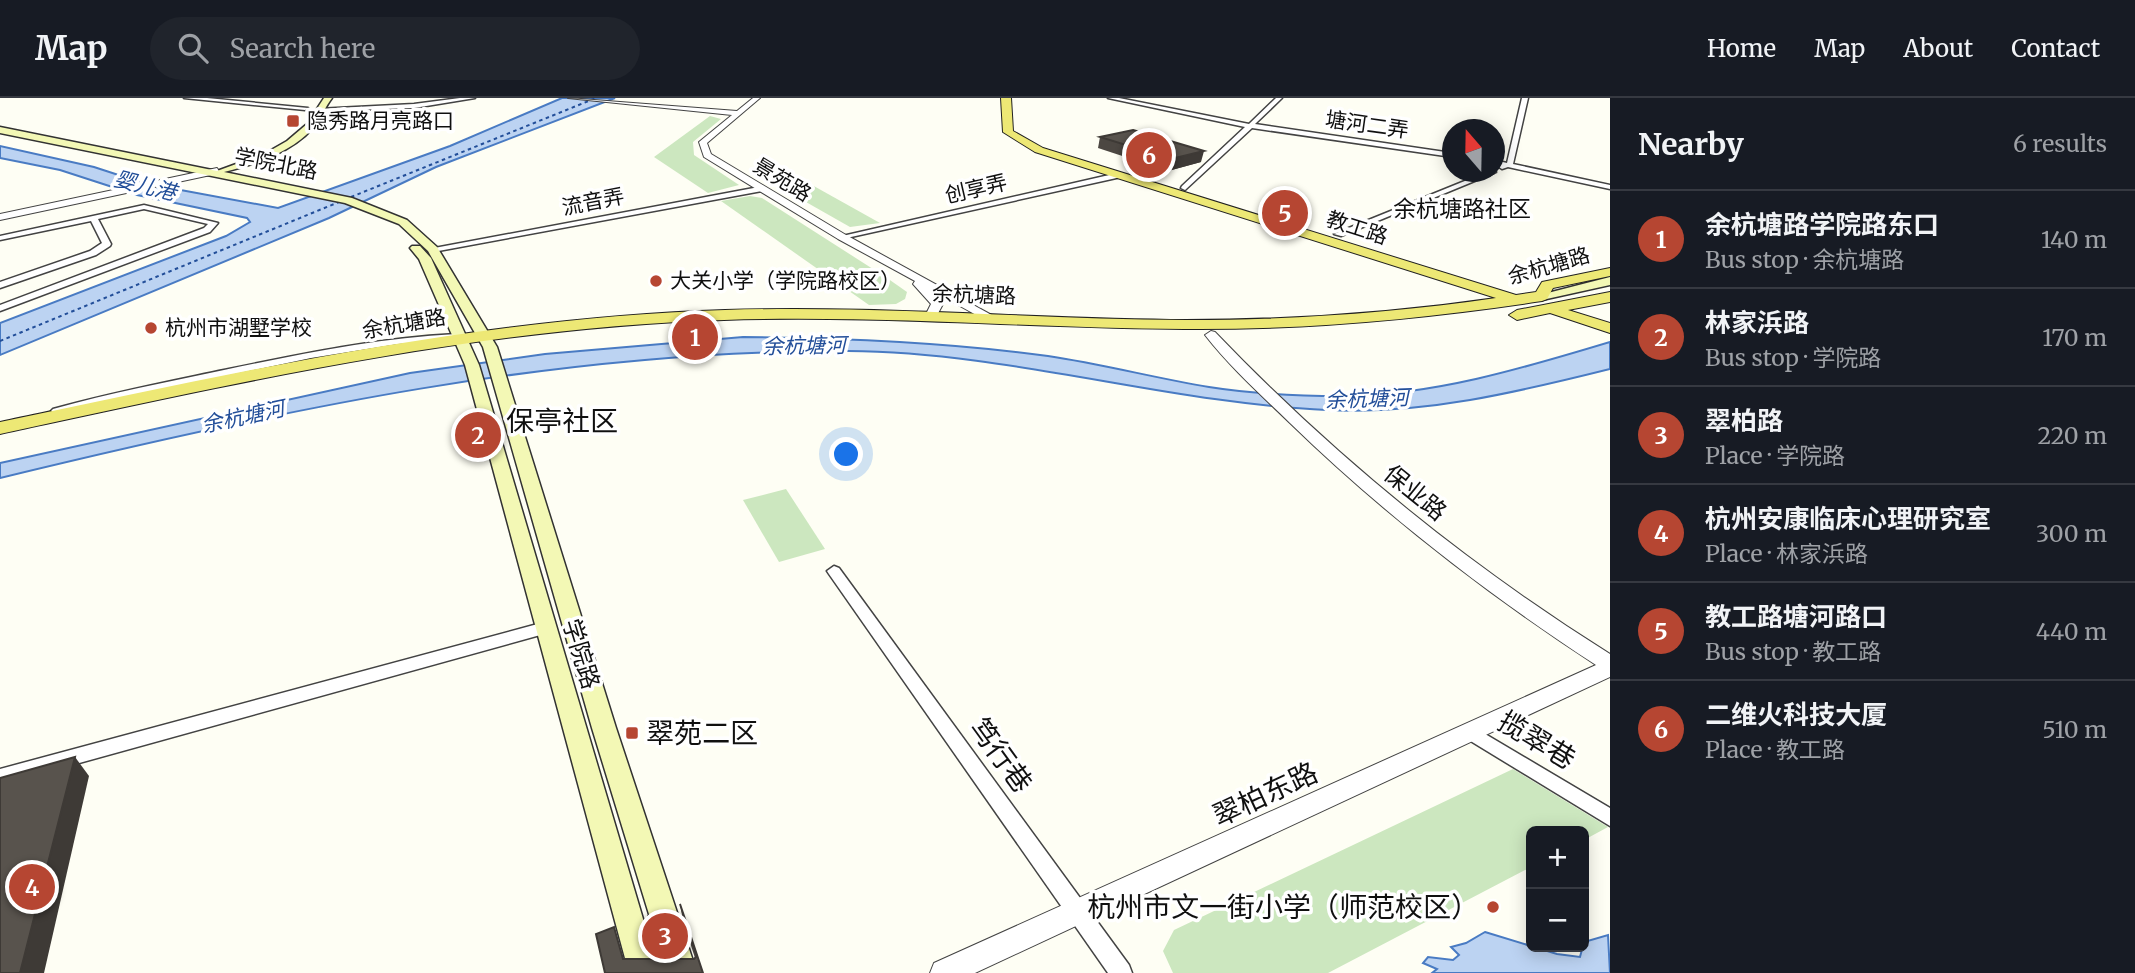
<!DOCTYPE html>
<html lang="en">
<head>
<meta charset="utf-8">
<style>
	body { margin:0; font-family:Merriweather,"Noto Sans SC",serif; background:#20242c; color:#f1f3f6 }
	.controls { position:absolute; right:21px; bottom:21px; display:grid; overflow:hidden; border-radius:10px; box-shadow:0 4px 18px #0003 }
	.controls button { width:63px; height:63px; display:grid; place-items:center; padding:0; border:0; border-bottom:2px solid #363941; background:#171b24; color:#f1f3f6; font:35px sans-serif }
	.compass { position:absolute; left:1442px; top:21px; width:63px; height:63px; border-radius:50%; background:#171b24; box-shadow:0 4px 18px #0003; rotate:340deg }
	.you { position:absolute; left:847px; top:357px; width:24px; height:24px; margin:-18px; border:5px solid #fff; border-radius:50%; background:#1a73e8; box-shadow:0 0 0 10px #1a73e833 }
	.badge { display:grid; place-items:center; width:46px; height:46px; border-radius:50%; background:#b64632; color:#fff; font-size:23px; font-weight:700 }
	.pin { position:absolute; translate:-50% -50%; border:4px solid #fff; box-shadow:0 2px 7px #0006 }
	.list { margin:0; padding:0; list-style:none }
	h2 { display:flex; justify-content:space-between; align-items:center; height:91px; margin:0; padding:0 28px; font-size:30px }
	h2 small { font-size:23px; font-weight:400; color:#9ea1a6 }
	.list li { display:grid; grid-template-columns:46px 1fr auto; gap:21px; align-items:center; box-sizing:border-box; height:98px; padding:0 28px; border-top:2px solid #363941 }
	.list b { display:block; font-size:26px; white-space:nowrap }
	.list p { margin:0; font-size:23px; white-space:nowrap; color:#9ea1a6 }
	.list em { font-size:23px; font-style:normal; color:#9ea1a6 }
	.icon { flex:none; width:38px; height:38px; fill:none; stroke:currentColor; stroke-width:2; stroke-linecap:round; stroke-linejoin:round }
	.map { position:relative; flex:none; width:1610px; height:875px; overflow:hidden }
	header { display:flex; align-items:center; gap:42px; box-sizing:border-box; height:98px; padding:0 35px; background:#171b24; border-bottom:2px solid #363941 }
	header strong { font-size:33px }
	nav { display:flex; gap:38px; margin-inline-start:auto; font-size:24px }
	.search { width:490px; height:63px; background:#20242c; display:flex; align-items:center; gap:18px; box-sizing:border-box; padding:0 24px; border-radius:38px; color:#9ea1a6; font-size:26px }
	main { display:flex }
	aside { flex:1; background:#171b24 }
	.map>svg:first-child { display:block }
	.green { fill:#cce7bf }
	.water { fill:#bcd3f2; stroke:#497bc3; stroke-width:2 }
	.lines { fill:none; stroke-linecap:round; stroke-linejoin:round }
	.ferry { stroke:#224e99; stroke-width:2; stroke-dasharray:3.5 3.5; stroke-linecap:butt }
	.minor-casing { stroke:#434343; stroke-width:3 }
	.tertiary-casing { stroke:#434343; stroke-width:2 }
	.secondary-casing { stroke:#323232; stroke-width:3 }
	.primary-casing { stroke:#212121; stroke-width:2 }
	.minor { fill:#fff; fill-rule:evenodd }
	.tertiary { fill:#fff; fill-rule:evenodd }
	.secondary { fill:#f3f8b5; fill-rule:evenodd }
	.primary { fill:#ede875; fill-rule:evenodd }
	.wall { fill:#4c4742 }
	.shaded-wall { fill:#3e3a36 }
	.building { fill:#58534d; stroke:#3e3a36; stroke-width:2 }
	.poi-dot { fill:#b64632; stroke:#fff; stroke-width:2.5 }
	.labels { text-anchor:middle; stroke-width:7; stroke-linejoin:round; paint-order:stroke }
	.far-poi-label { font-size:21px; fill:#101010; stroke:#fff; text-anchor:start }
	.far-street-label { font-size:21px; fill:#101010; stroke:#fff }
	.far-water-label { font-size:21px; font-style:italic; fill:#224e99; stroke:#fff }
	.far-quarter-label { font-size:23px; fill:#101010; stroke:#fff }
	.street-label { font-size:24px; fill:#101010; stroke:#fff }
	.quarter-label { font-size:28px; fill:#101010; stroke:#fff }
	.near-poi-label { font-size:28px; fill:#101010; stroke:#fff; text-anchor:start }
	.near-street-label { font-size:28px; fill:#101010; stroke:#fff }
</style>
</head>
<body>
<header>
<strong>Map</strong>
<div class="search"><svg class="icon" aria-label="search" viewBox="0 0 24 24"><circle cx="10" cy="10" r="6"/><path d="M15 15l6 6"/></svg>Search here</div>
<nav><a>Home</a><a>Map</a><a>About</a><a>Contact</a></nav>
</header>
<main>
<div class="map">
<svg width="1610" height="875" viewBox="0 0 1610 875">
	<rect width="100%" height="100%" fill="#fefef4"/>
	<g class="green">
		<path d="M710,18L721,21L693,44L694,57L739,87L708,95L654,59Z"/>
		<path d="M803,82L880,125L850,129L776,87Z"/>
		<path d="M750,98L762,100L887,180L907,194L905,201L896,206L869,207L721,103Z"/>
		<path d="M786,391L825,451L779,464L743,402Z"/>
		<path d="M1513,671L1608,729L1584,742V733H1531V769L1328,875H1173L1163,853L1174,832Z"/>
	</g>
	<g class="water">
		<path d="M562,0H615L436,69L329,120L0,257V225L226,138L250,124L247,120L137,97L60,72L0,60V48L94,69L143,85L278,110L450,48Z"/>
		<path d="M743,239C845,240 947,244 1048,258C1102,266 1155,280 1209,289C1253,296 1298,298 1341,298C1431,298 1524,270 1610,244V271C1518,294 1423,317 1327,312C1166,305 1010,254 848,253C560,252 279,312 0,380V365L410,275L545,256Z"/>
		<path d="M1485,834L1557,856L1580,859L1584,844L1608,837L1610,875H1432L1437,871L1423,865L1428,859L1453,862L1459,857L1451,849L1466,845Z"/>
	</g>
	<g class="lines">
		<g class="ferry">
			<path d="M351,99L596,0"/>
			<path d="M0,243L339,104"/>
		</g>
		<defs>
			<g id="minor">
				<path d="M184,0H207L308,10L305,12Z"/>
				<path d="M460,0H475L414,10L320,13L317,11L414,6Z"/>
				<path d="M1108,0H1119L1249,26L1276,0H1282L1255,26L1452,55V59L1252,30L1185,92L1181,90L1182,88L1245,29Z"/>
				<path d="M1522,0H1528L1513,66L1610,87V91L1508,69L1502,71L1499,69L1500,67L1494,66V62L1507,65Z"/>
				<path d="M1494,73L1496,74L1494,75L1341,138L1334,136L1487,74Z"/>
				<path d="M1118,75L1121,79L842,141L838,139Z"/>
				<path d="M759,89L763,91L762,93L433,154L429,151Z"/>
				<path d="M144,107L218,125L210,134L0,213V207L204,130L208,126L144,111L98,121L111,146L110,148L96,157L0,190V184L90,153L102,145L91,123L0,142V138Z"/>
				<path d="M456,236L461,239L460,241L398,246L311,260L140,296L57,316L51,313L53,311C110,295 167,284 224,272C301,256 377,240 456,236Z"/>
				<path d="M834,468L839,470L1129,867L1132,875H1108L829,476L827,473Z"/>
				<path d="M545,524L551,526L553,530L551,534L0,687V671Z"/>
				<path d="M1470,627L1610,710V728L1464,639L1461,634L1464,629Z"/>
			</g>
			<g id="tertiary">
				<path d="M568,0L737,13L753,0H760L707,45L711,56L846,137L997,220L987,223L931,192L943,206L935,221H927L925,218L931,206L913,186L915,183L838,141L704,59L699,44L732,17Z"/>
				<path d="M217,70L220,75L0,122V116Z"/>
				<path d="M1211,233L1215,234C1334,358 1465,465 1610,556V579L975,875H930L934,865L1596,567C1487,496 1384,416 1290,325C1261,297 1230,269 1205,237Z"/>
			</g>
			<g id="secondary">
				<path d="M324,0H332C325,9 321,20 314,29C291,55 256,66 224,74L352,100L407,122L437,149L497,249L616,630L697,875H667L592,630L483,249L428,153L399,126L345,105L0,35V29L217,73L266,55L287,43L307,26Z"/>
				<path d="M412,148H420L431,160L479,267L659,875H629L465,267L419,161L410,150Z"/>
				<path d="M1610,179V187L1542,202L1536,198Z"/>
			</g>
			<g id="primary">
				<path d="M1001,0H1011L1013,33L1043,50L1516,197L1536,194L1542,184L1610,170V178L1553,190L1547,201L1542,203C1424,221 1304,232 1184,231C1031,230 878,217 724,222C476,230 241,284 0,336V324C242,273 477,220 725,212C879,207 1032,221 1186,222C1290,222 1393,215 1496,200L1035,54L1003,34Z"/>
				<path d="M1610,194V204L1568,212L1610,225V235L1550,215L1517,222L1509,217L1517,212Z"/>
			</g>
		</defs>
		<use href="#minor" class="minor-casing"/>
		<use href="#tertiary" class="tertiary-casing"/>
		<use href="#secondary" class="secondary-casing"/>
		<use href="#primary" class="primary-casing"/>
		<use href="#minor" class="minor"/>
		<use href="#tertiary" class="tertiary"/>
		<use href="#secondary" class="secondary"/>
		<use href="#primary" class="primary"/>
	</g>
	<g class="wall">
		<path d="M1100,39L1201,64L1168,73L1098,50Z"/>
		<path d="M680,806L703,875L623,861H694L695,860L683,823Z"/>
	</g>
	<g class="shaded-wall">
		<path d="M1204,53L1201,64L1168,73L1171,61Z"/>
		<path d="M75,659L89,678L44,875H20Z"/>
	</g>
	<g class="building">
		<path d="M1133,32L1204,53L1171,61L1100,39Z"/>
		<path d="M75,659L20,875H0V680Z"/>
		<path d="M680,806L703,875H605L596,836L614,829L623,861H655L658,858L648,817L662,861H694L697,858Z"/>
	</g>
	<g class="poi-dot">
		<rect x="286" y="16" width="14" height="14" rx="3.5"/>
		<circle cx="656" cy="183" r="7"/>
		<circle cx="151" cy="230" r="7"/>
		<rect x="625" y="628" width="14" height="14" rx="3.5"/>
		<circle cx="1493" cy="809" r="7"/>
	</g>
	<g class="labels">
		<g class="far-poi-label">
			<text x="307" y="30">隐秀路月亮路口</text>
			<text x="670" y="190">大关小学（学院路校区）</text>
			<text x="165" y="237">杭州市湖墅学校</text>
		</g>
		<g class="far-street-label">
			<text transform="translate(1367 27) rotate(8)" y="7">塘河二弄</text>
			<text transform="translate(276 66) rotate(11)" y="7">学院北路</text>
			<text transform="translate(782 82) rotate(31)" y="7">景苑路</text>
			<text transform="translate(976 91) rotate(-13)" y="7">创享弄</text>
			<text transform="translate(593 104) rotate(-11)" y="7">流音弄</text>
			<text transform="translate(1357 130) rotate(18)" y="7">教工路</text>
			<text transform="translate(1549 168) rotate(-16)" y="7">余杭塘路</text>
			<text transform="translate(974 197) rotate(2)" y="7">余杭塘路</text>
			<text transform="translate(404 226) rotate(-10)" y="7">余杭塘路</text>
		</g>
		<g class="far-water-label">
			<text transform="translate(145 88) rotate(14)" y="7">婴儿港</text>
			<text transform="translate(804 248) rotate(-1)" y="7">余杭塘河</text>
			<text transform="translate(1367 301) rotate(-2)" y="7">余杭塘河</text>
			<text transform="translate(243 319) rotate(-12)" y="7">余杭塘河</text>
		</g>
		<g class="far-quarter-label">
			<text x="1462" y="119">余杭塘路社区</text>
		</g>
		<g class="street-label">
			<text transform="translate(1415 395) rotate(39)" y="8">保业路</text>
			<text transform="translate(581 556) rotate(73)" y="8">学院路</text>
		</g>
		<g class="quarter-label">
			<text x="562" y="333">保亭社区</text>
		</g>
		<g class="near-poi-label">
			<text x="646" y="645">翠苑二区</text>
			<text x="1479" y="819" text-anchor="end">杭州市文一街小学（师范校区）</text>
		</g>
		<g class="near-street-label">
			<text transform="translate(1537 642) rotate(31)" y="10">揽翠巷</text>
			<text transform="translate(1001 657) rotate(54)" y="10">笃行巷</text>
			<text transform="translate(1265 696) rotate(-25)" y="10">翠柏东路</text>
		</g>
	</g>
</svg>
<div class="controls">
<button>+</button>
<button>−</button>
</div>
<svg class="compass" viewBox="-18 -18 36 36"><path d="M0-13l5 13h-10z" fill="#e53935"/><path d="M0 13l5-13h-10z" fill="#9ea1a6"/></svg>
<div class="you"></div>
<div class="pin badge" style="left:695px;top:239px">1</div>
<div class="pin badge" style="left:478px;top:337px">2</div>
<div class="pin badge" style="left:665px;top:838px">3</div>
<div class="pin badge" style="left:32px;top:789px">4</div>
<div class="pin badge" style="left:1285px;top:115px">5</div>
<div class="pin badge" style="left:1149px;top:57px">6</div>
</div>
<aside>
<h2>Nearby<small>6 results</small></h2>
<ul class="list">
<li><span class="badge">1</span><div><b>余杭塘路学院路东口</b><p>Bus stop · 余杭塘路</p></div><em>140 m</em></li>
<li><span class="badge">2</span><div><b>林家浜路</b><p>Bus stop · 学院路</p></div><em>170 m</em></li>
<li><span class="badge">3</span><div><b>翠柏路</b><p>Place · 学院路</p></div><em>220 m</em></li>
<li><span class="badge">4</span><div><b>杭州安康临床心理研究室</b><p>Place · 林家浜路</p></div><em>300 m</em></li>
<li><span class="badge">5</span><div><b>教工路塘河路口</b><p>Bus stop · 教工路</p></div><em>440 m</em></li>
<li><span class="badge">6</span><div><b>二维火科技大厦</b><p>Place · 教工路</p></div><em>510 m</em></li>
</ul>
</aside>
</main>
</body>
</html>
